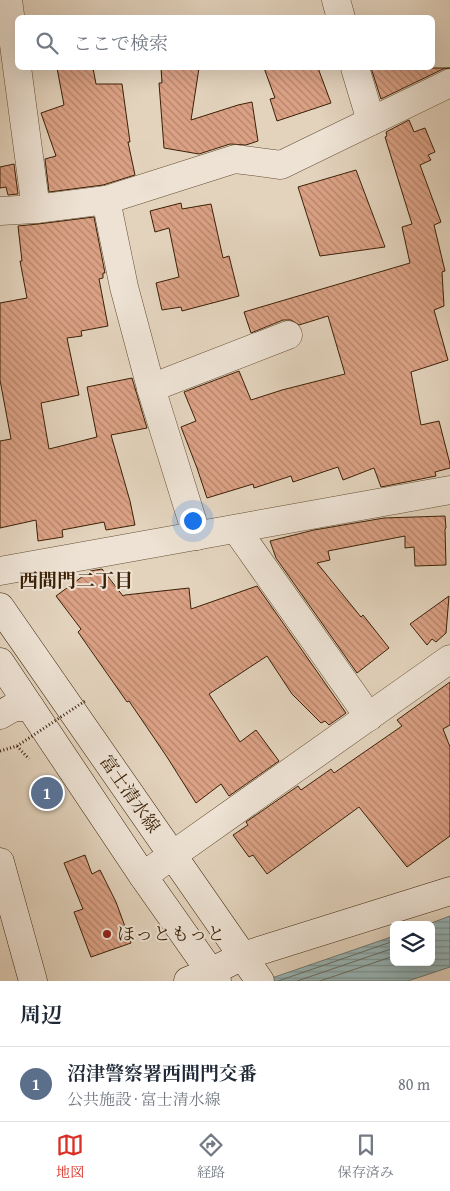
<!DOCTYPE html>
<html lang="ja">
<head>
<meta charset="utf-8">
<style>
	body { margin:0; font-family:"Gentium Book Plus","Noto Serif JP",serif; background:#f2f2f3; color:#1f2937 }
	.controls { position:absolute; right:15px; bottom:15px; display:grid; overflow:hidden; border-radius:8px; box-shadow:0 5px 20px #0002 }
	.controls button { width:45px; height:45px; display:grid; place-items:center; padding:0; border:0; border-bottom:1px solid #e0e1e3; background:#fff; color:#1f2937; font:25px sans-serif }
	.you { position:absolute; left:192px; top:520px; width:18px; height:18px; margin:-12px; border:4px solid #fff; border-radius:50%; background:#1a73e8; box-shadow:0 0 0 8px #1a73e833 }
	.badge { display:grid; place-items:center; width:32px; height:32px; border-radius:50%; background:#d93025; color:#fff; font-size:16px; font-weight:700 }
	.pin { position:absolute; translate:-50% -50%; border:2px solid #fff; box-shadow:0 1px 5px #0006 }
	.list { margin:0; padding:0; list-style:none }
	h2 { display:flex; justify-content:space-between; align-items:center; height:65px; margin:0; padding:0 20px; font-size:21px }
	h2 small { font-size:16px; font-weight:400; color:#747a83 }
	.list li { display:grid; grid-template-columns:32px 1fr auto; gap:15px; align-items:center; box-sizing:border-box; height:75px; padding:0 20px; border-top:1px solid #e0e1e3 }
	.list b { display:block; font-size:19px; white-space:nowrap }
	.list p { margin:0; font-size:16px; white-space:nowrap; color:#747a83 }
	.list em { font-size:16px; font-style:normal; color:#747a83 }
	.icon { flex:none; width:28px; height:28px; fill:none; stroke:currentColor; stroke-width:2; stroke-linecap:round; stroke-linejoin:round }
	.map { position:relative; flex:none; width:450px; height:981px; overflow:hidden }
	.search { position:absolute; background:#fff; box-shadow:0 5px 20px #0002; left:15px; right:15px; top:15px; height:55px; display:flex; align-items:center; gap:12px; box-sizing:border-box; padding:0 18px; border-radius:8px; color:#747a83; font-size:19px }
	.sheet { height:140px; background:#fff }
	nav { display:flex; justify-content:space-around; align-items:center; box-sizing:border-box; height:70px; border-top:1px solid #e0e1e3; background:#fff; font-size:14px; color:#747a83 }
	nav a { display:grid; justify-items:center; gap:2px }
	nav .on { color:#d93025 }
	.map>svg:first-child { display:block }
	.water { fill:url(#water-rules); stroke:#737a71 }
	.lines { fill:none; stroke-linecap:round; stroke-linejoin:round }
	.shore { stroke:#6a6c60; stroke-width:1 }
	.building { fill:url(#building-back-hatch); stroke:#3c2106 }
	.street-casing { stroke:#664e34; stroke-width:29 }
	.secondary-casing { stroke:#3c2106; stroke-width:29 }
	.path { stroke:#3c2106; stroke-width:3; stroke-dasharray:1 2.5; stroke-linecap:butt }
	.street { stroke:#ede2d4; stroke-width:28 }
	.secondary { stroke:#ede2d4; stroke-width:28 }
	.path-bridge { stroke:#3c2106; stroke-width:3; stroke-dasharray:1 2.5; stroke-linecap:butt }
	.poi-dot { fill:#8f2418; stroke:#ede2d4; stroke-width:2 }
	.labels { text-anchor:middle; stroke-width:4; stroke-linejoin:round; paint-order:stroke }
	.street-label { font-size:18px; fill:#3c2106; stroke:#ede2d4 }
	.poi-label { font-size:18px; fill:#3c2106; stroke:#ede2d4; text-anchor:start }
	.neighbourhood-label { font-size:19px; font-weight:bold; fill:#3c2106; stroke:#ede2d4 }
</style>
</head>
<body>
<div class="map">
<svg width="450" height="981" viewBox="0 0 450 981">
	<defs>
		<pattern id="water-rules" width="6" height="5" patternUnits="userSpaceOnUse" patternTransform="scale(1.25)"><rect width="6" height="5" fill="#97b6b9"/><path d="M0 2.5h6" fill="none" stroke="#7c9494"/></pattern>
		<pattern id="building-back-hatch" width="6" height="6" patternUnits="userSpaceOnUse" patternTransform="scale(1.25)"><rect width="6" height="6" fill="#dba185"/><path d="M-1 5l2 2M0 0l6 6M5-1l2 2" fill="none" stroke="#b3836b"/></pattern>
	</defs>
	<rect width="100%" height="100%" fill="#e3d3bd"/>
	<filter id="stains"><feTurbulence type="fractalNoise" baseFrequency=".004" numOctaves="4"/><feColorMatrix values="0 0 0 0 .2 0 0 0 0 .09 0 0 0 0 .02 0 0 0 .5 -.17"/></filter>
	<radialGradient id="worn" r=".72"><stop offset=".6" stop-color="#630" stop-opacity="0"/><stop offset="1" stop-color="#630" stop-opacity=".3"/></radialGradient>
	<path class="water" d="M450,916V967L408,981H263L394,936V962H431V925H426Z"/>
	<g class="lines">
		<g class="shore">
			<path d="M278,981L394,941"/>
			<path d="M297,981L394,948"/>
			<path d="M320,981L394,956"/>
		</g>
	</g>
	<g class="building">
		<path d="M57,68H93L96,84H122L130,142H128L135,175L103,185L49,192L45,159L56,156L41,113L64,105Z"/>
		<path d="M161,68H199L191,120L238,105L252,102L258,141L246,145L230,144L199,154L164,148L159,83H162Z"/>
		<path d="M264,68H318L331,103L277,121L270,99L275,98Z"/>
		<path d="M371,68H450L443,69L381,99Z"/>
		<path d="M409,120L414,132L425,128L435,152L428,155L431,160L420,165L441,222L434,225L445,271L442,272L444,306L434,310L448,360L411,372L421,425L439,421L450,464V468L435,472L436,476L381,487L374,468L343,480L338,467L293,482L291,476L254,488L253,484L207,498L197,468L181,427L196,421L184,392L239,371L251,400L282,390L345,374L328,316L299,325L291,320H283L251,333L244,312L410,263L402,227L412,224L385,137L387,136L386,132Z"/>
		<path d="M14,164L18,194L8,195L6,187L0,188V167Z"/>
		<path d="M356,170L385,247L320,256L298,187Z"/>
		<path d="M181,203L182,209L211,204L223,258L229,256L239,296L182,311L181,307L162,310L156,283L179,277L169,228L155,232L150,211Z"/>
		<path d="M94,217L105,273H103V278L99,279L108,326L81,331L82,336L67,338L79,395L41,403L49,449L97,437L87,387L132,378L147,428L111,435L130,501L135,525L106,530L104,522L62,530L63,537L38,541L36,520L0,528V441L11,439L0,380V303L27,298L20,261H22L18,226L38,224Z"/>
		<path d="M445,516L446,528L445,529L446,565L415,566L414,547L405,548V536L328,551L330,560L317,563L361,617L363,615L389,648L357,673L276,558L270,541L314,530L384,518Z"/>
		<path d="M102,569L123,596L125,595L189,588L191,609L257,586L346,713L329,725L325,721L321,723L292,694L267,656L209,694L240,742L256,730L279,761L229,796L221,784L196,803L167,757L129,701L127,702L78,632L81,629L56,596L90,571Z"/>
		<path d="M449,596L446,633L436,642L432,639L427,645L410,624Z"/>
		<path d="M450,682V725L443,729L450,747V836L407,867L359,807L267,874L253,855L249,857L233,835L248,825L246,822L298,786L301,790L331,769L334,773L402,726L397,720Z"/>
		<path d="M85,855L92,874L100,870L116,902L131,943L91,957L74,912L83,909L64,863Z"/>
	</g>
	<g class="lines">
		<defs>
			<g id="street">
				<path d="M8,0L36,209"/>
				<path d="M336,0L341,18"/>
				<path d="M355,68L371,121"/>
				<path d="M106,200L124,287L151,388L197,536"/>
				<path d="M0,211L36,209L106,200L235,159L281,165L450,83"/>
				<path d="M151,388L288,335"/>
				<path d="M236,529L369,717"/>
				<path d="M0,571L450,490"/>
				<path d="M143,876L450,659"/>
			</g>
			<g id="secondary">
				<path d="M0,607L260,981"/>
				<path d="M0,662L143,876L217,981"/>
				<path d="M0,715L14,707H30"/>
				<path d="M0,862L33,981"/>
				<path d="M188,981L210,972L243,956L450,891"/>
			</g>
		</defs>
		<use href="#street" class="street-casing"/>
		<use href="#secondary" class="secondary-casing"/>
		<path class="path" d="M17,746L29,759"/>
		<use href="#street" class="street"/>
		<use href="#secondary" class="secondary"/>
		<path class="path-bridge" d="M0,751L17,746L85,701"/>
	</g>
	<circle class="poi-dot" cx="107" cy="934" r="5"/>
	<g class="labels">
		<g class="street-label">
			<text transform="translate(130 794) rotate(55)" y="6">富士清水線</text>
		</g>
		<g class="poi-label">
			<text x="117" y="940">ほっともっと</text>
		</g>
		<g class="neighbourhood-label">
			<text x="76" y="587">西間門二丁目</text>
		</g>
	</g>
	<rect width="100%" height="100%" filter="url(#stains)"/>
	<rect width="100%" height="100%" fill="url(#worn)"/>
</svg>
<div class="controls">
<button><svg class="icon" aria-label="layers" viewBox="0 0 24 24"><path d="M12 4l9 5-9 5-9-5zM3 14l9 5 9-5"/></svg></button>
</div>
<div class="you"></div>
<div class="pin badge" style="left:47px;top:793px;background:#5c6f8a">1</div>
<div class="search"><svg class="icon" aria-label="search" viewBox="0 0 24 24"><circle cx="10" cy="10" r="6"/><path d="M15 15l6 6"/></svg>ここで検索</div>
</div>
<section class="sheet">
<h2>周辺<small></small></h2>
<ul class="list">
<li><span class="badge" style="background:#5c6f8a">1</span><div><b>沼津警察署西間門交番</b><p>公共施設 · 富士清水線</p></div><em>80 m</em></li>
</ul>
</section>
<nav>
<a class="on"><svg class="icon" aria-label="map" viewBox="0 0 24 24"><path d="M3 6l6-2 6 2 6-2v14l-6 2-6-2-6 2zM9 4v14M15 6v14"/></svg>地図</a>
<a><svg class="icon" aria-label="directions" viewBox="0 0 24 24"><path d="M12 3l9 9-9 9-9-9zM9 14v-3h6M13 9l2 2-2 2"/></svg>経路</a>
<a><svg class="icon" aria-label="saved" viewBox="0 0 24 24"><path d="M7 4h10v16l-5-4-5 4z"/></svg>保存済み</a>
</nav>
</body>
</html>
